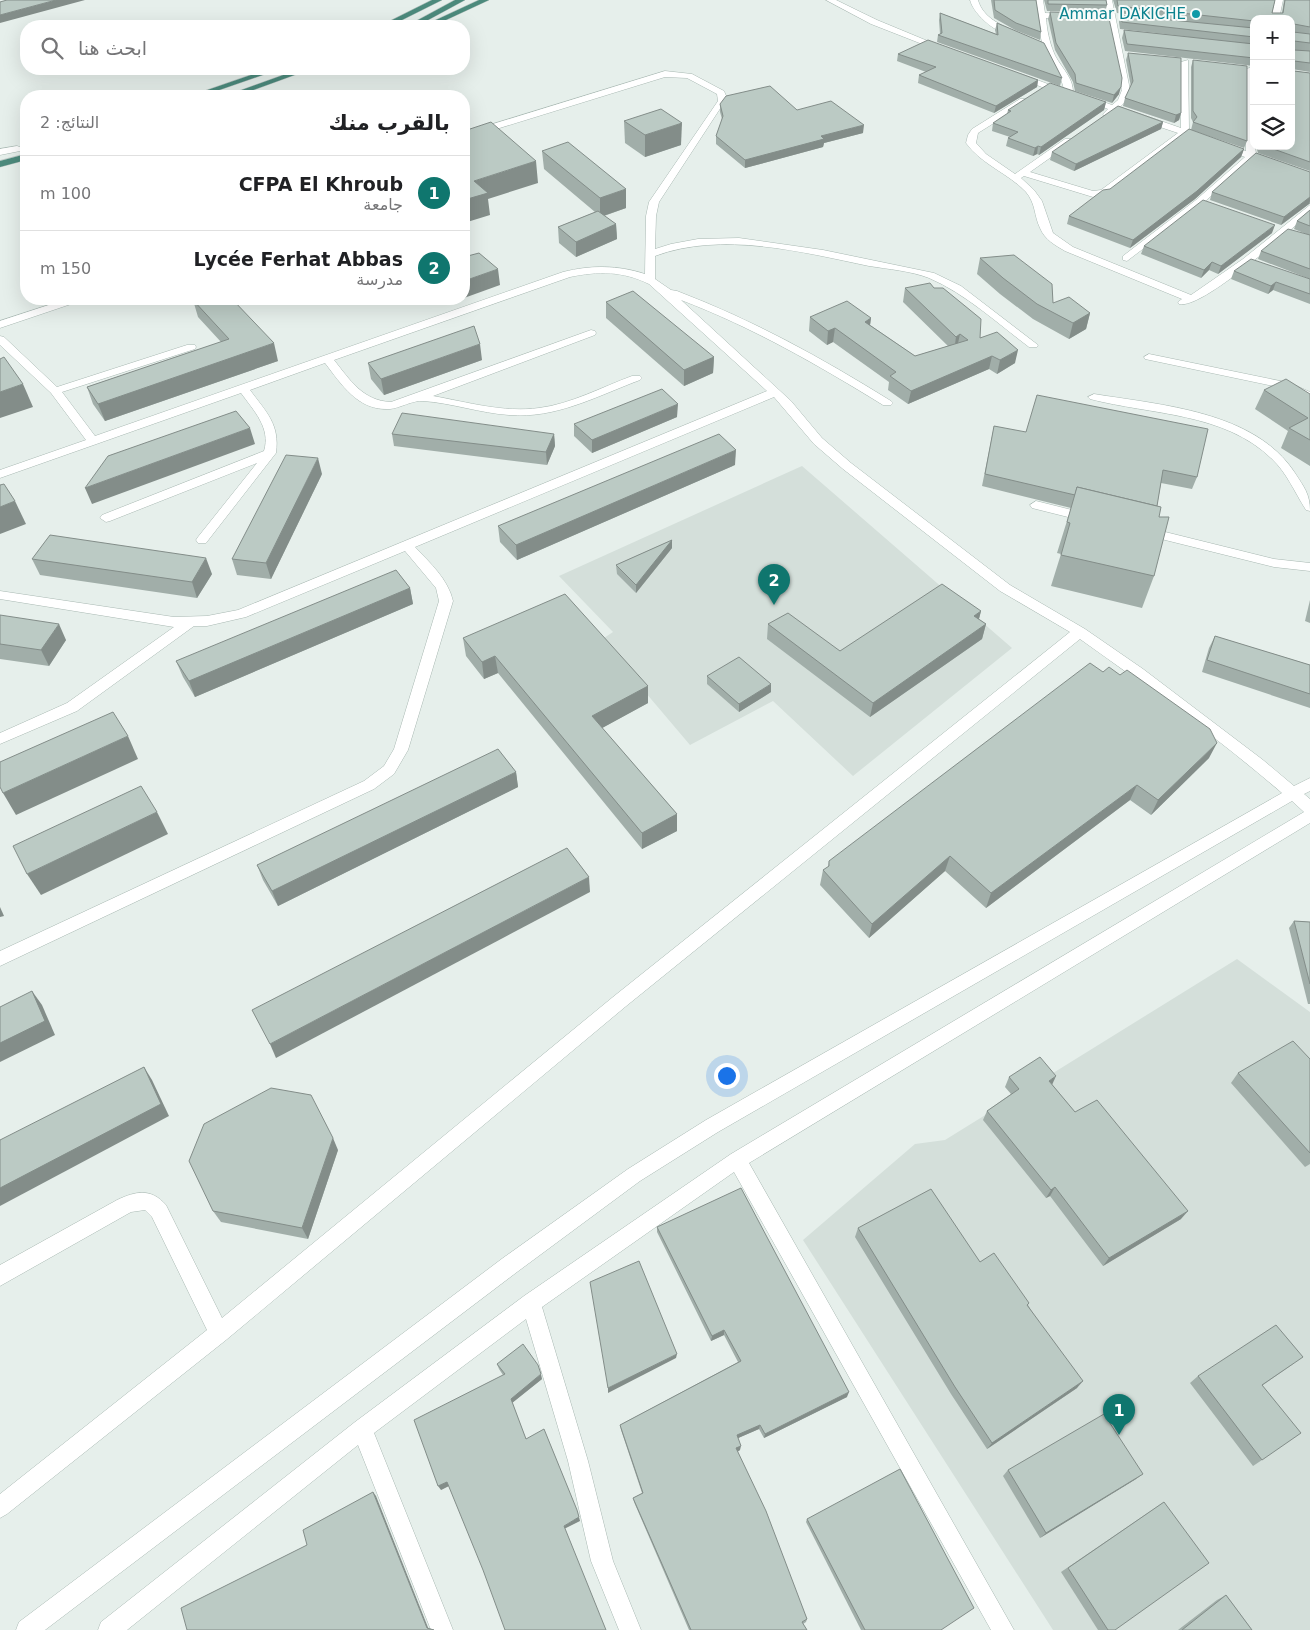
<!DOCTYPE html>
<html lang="ar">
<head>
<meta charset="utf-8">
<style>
	body { margin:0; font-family:"DejaVu Sans","Noto Naskh Arabic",sans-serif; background:#f6f6f6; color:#202124; direction:rtl }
	.controls { position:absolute; right:15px; top:15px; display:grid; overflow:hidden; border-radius:10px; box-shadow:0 5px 20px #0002 }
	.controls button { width:45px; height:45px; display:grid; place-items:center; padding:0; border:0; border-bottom:1px solid #e0e0e0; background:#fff; color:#202124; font:25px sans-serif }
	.you { position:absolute; left:726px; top:1075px; width:18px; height:18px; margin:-12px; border:4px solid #fff; border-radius:50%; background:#1a73e8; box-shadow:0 0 0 8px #1a73e833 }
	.badge { display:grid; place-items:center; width:32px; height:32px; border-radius:50%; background:#0f766e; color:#fff; font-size:16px; font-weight:700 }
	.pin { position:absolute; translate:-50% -41px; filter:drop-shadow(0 1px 2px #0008) }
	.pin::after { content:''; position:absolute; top:26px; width:18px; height:15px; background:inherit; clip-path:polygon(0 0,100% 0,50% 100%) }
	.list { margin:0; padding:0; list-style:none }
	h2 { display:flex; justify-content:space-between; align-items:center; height:65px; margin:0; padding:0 20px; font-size:21px }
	h2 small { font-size:16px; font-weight:400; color:#757577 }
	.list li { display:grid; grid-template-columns:32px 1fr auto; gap:15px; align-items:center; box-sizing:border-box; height:75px; padding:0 20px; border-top:1px solid #e0e0e0 }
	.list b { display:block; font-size:19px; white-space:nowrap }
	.list p { margin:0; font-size:16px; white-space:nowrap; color:#757577 }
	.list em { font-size:16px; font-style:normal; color:#757577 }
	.icon { flex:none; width:28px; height:28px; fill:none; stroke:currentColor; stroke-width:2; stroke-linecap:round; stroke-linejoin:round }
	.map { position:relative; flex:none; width:1310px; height:1630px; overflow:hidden; direction:ltr }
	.search { position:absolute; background:#fff; box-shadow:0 5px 20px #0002; left:20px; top:20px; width:450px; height:55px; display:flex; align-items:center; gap:12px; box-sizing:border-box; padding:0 18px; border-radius:20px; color:#757577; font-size:19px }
	.panel { position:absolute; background:#fff; box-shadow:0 5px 20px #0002; left:20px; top:90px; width:450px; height:215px; border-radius:20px; direction:rtl }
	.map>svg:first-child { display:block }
	.built { fill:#d4dfda }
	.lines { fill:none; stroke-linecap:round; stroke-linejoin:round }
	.minor-casing { stroke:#a8b8b2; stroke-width:1 }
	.trunk-casing { stroke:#c2cac8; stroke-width:1 }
	.minor { fill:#fff; fill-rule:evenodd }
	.trunk { fill:#4c8a7c; fill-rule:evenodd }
	.wall { fill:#a1aea9 }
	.shaded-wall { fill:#838d89 }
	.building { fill:#bbcac4; stroke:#838d89 }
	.culture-dot { fill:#0f9aa8; stroke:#f7fbf9; stroke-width:2 }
	.labels { text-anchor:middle; stroke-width:4; stroke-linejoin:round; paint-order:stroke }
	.far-culture-label { font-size:15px; fill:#0d838f; stroke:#f7fbf9; text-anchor:end }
</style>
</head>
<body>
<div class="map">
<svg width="1310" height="1630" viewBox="0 0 1310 1630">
	<rect width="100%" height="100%" fill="#e6efeb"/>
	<g class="built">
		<path d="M802,466L1012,648L853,776L773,701L690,745L601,640L613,632L559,576Z"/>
		<path d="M1237,959L1310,1012V1630H1053L803,1240L915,1144L945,1140Z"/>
	</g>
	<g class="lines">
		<defs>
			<g id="minor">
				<path d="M826,0H836L877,20L947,49L940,51L871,24Z"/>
				<path d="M970,0H978C983,18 1001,25 1017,32V36C1000,37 974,16 970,0Z"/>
				<path d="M1035,0H1043L1045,13L1068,14L1072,16L1068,18H1046C1047,30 1049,41 1054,53C1059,66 1077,80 1072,96L1062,95L1014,76L1021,74L1064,90C1062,76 1052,67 1046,55C1039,37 1038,18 1035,0Z"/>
				<path d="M1104,0H1112L1130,90L1126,101L1120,107L1181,128V62L1188,60L1189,131L1246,151V69L1253,67L1254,146H1255L1256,154L1310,173V179L1253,159L1202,204L1127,261L1123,260V256L1196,200L1245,157L1185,136L1107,195L1093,197L1024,176L1021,178L1034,190L1042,201L1053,233L1073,247L1191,295L1243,259L1310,205V213C1290,230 1202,310 1179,304L1178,302L1182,299L1065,251C1055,245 1045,240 1040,228C1034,216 1036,204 1026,192C1008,173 982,165 966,143L968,135L972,129L1020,99H1026V103L978,133L976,143L986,154L1015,174L1065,139H1071V143L1030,172L1093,191L1101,190L1178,133L1115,112L1110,116H1104L1103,114L1108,109L1083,99L1087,96L1112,105L1118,100L1122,90Z"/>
				<path d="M1275,0H1283L1279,19H1271Z"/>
				<path d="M665,71L692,74L724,91L727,98L659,202L656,216L655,249L671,244L698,239L739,238L823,250L934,273L961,286L1038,345L1037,347H1029C997,323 966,294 929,278C911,271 888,269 869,266C802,252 722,231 655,256V279L671,290L677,291C755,321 820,357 891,401L893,403L891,405H883C818,365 752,327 681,300L791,401L822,438L851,463L1010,585L1085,629L1143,669L1263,760L1294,786L1310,778V791L1304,794L1310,799V823L749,1163L1014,1630H991L734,1172L542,1307L588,1461L613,1561L641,1630H619L591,1561L568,1461L526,1319L374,1433L453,1630H431L358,1445L127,1630H98L101,1622L355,1422L524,1296L731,1154L1304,812L1292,801L718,1132L640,1181L517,1272L45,1630H16L19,1622L503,1258L628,1169L706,1120L1282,793C1218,738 1149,688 1080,639L625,1007L226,1340L7,1514L0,1518V1494L207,1330L152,1217L145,1210L131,1212L0,1286V1265L117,1200C136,1191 151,1188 166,1205L222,1318L613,997L1070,632L1000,591L843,469L814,444L774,397L415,547C430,563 448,579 453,601L408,750L394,774L374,789L0,966V951L364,781L384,766L394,749L439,601L436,588L405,551L246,617L207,626H194L77,711L0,744V733L67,703L174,627L0,599V591L174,617L207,616L238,610L767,391L649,284C623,271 598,271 570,277L334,360C350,380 363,401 391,402L591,330L595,331L596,333L595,335L433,396C467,402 504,413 539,408C571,404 602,387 632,376H640L642,378L640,380C597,396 556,419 509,415C480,413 452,403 423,401C413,400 400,408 390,409C358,411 342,385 325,363L250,390C266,412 280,424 276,453L206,543H198L196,540L198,537L257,463L110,521L106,522L100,518L102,515L264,451C271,428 254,411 241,393L0,478V470L86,440L51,393L0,345V336L4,337L57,387L187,345H195L196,347L195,349L62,392L95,436L563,272C591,265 618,265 645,274L646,216L649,202L718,101L717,94L687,78L665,77L464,139V133Z"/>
				<path d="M17,146L20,147V151L0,155V149Z"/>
				<path d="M67,299H81L80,301L0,328V321Z"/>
				<path d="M1149,354L1290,383L1310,392V399L1283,388L1145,359L1144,357Z"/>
				<path d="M1094,394C1161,405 1255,411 1295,473C1304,487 1310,494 1310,511L1306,510C1295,493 1287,473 1272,459C1224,412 1151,415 1090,399L1088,397Z"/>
				<path d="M1036,501L1092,515L1094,518L1088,522L1032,508L1030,505Z"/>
				<path d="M1145,527L1274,559L1310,563V571L1274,567L1141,534L1139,531L1141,528Z"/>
			</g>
			<g id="trunk">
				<path d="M432,0H442L390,26H380Z"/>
				<path d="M455,0H465L417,26H407Z"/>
				<path d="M479,0H489L433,26H423Z"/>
				<path d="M268,69H280L202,96H190Z"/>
				<path d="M300,69H311L237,96H225Z"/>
				<path d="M26,154V160L0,167V161Z"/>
			</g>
		</defs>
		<use href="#minor" class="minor-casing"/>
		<use href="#trunk" class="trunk-casing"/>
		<use href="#minor" class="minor"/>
		<use href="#trunk" class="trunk"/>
	</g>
	<g class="wall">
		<path d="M991,0H1036L1041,32L1040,40L1015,30L994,18Z"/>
		<path d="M1044,0H1106L1107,5L1105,13L1047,11Z"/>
		<path d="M1113,0H1275L1272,13H1282L1284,0H1310V72L1292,69L1294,71L1310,73V171L1258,153L1256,146H1291V19H1254V66L1125,51L1122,38L1124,30L1192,37L1120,29L1119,22L1120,15L1197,22L1117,13Z"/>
		<path d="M1050,12L1119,94L1112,103L1075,91L1073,82L1055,50L1048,19Z"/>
		<path d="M940,13L996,34L995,30L997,23L1062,78L1060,86L937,42L938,35L940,34L939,20Z"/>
		<path d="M1128,53L1181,113L1179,120L1174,123L1123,106L1125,98L1131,87L1126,60Z"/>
		<path d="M898,54L1038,80L1037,87L994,113L918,83L919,75L926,72L897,61Z"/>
		<path d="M1193,60L1247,141L1244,148L1191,130L1193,122L1191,118V67Z"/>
		<path d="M1106,102L1104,110L1039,155L1037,154L1033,156L1006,146L1008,138L1010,137L992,131L993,123L1007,114L1008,110Z"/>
		<path d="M720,104L797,110L863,133L824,143L823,147L745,168L716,144V136L722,119L720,112Z"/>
		<path d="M624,121L681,145L645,157L625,143Z"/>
		<path d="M1163,122L1161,129L1074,171L1050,160L1052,152Z"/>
		<path d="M1244,149L1241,157L1195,199L1130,248L1067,224L1069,216L1110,189Z"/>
		<path d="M542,151L626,208L604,216L616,224L617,239L576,257L559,243L558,227L595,212L544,169Z"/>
		<path d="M1310,172V204H1309L1281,225L1210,200L1212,192Z"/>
		<path d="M1310,210V279L1258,259L1261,251L1306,234L1294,229L1297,221Z"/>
		<path d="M1272,233L1218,274L1209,270L1201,278L1141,254L1144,246Z"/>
		<path d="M980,258L1053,303L1090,313L1086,329L1069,339L1033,319L1000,294L977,274Z"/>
		<path d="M1234,271L1310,279V304L1273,290L1268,294L1231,279Z"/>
		<path d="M905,288H934L980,338L1015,363L997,374L989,369L908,404L888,390L889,382L833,342L827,345L809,331L810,317L871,318L870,325L915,356L948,346L903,302Z"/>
		<path d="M440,299H460L445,304Z"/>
		<path d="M193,300L278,361L105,421L93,404L87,387L221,342L198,317Z"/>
		<path d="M606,302L714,357L713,373L684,386L606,318Z"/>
		<path d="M482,360L384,395L371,379L368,363Z"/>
		<path d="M1264,390L1310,394V466L1281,448L1288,431L1255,409Z"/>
		<path d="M677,417L592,453L574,436V424Z"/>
		<path d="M994,426L1197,477L1192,489L1161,483L1157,506L1159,517L1154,576L1142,608L1051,586L1061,554L1057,553L1071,508L982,486Z"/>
		<path d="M392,434H554L555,446L547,465L394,446Z"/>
		<path d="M735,465L517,560L500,542L498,526Z"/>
		<path d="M322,474L271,579L237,575L232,559Z"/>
		<path d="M672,540V548L636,593L617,574L616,565Z"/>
		<path d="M32,559L212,574L197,598L40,575Z"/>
		<path d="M410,588L413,604L195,697L183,677L176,661Z"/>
		<path d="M1310,600V623L1305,621Z"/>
		<path d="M981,611L979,619L986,624L982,639L870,717L767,639L768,624L840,651Z"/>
		<path d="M0,615L66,640L49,666L0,659Z"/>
		<path d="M1215,636L1310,665V708L1202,672L1209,648Z"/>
		<path d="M463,638L648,686V703L602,728L677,814V831L642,849L498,673L484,679L466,656Z"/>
		<path d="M707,676L771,692L739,712L707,684Z"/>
		<path d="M1209,758L1151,815L1130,800L986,908L945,871L869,938L820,885L823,870L828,867L829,861Z"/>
		<path d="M516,772L518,787L278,906L263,880L257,865Z"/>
		<path d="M1294,921L1310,922V1004H1308L1289,928Z"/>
		<path d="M1310,1059V1164L1305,1167L1231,1083L1238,1073Z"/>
		<path d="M1009,1077L1052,1085L1075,1112L1181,1219L1103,1266L1050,1196L1046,1198L983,1120L987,1111L1011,1094L1005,1087Z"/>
		<path d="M338,1150L308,1239L221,1222L213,1211Z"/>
		<path d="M657,1227L847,1397L764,1438L759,1429L738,1438L740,1450L737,1452L807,1619L806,1622L803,1624L807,1630H689L634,1502L633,1498L642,1493L621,1430L620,1425L738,1362L724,1335L711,1341L657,1232Z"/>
		<path d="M858,1228L980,1262L1029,1303L1028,1305L1077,1388L987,1449L951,1394L855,1237Z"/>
		<path d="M497,1364L542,1379L512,1403L526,1439L580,1521L448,1486L441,1490L503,1375L499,1369Z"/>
		<path d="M1293,1364L1263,1385L1262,1460L1253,1466L1190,1383L1198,1376Z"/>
		<path d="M1008,1470L1136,1479L1040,1538L1003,1476Z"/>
		<path d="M1164,1502L1115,1630H1098L1061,1572Z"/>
		<path d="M807,1519L941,1630H861L806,1522Z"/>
		<path d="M1226,1595L1252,1630H1178L1217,1600Z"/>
	</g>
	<g class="shaded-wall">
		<path d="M56,0H85L0,23V15Z"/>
		<path d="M1038,80L1037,87L994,113L996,106Z"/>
		<path d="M1121,87L1119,94L1112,103L1114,95Z"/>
		<path d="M1106,102L1104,110L1039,155L1041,147Z"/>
		<path d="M1181,113L1179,120L1174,123L1176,115Z"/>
		<path d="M1163,122L1161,129L1074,171L1076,164Z"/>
		<path d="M682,123L681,145L645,157V135Z"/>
		<path d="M864,125L863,133L824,143L823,147L745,168V160L821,136Z"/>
		<path d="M1038,146L1037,154L1033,156L1035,148Z"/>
		<path d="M1244,149L1241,157L1195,199L1130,248L1133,240Z"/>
		<path d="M536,161L538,183L488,199L490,215L464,223V200L474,181Z"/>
		<path d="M626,189V208L600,217V198Z"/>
		<path d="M1310,197V201L1309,204L1281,225L1284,217Z"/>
		<path d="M616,224L617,239L576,257V242Z"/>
		<path d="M1275,225L1272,233L1218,274L1221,266Z"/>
		<path d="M1212,262L1209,270L1201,278L1204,270Z"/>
		<path d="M498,269L500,285L464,298V281Z"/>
		<path d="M1276,282L1273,290L1268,294L1271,286Z"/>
		<path d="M445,299H460L445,304Z"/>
		<path d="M1090,313L1086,329L1069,339L1073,323Z"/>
		<path d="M871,318L869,332L865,322Z"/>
		<path d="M835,328L833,342L827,345L828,331Z"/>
		<path d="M960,334L957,348L954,351L956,337Z"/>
		<path d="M274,343L278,361L105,421L98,404Z"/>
		<path d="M480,344L482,360L384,395L381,379Z"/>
		<path d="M1018,350L1015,363L997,374L1000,360Z"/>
		<path d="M992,356L989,369L908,404L911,391Z"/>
		<path d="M714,357L713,373L684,386V370Z"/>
		<path d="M23,384L33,407L0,418V392Z"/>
		<path d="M678,404L677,417L592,453V440Z"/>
		<path d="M250,428L255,444L92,504L85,488Z"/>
		<path d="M554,434L555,446L547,465L546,452Z"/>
		<path d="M736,450L735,465L517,560L516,545Z"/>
		<path d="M318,458L322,474L271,579L266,563Z"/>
		<path d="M15,501L26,524L0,534V507Z"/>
		<path d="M672,540V548L636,593V585Z"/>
		<path d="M206,558L212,574L197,598L192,582Z"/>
		<path d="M410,588L413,604L195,697L189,681Z"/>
		<path d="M981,611L977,626L974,616Z"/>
		<path d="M59,624L66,640L49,666L41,650Z"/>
		<path d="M986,624L982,639L870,717L873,703Z"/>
		<path d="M495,656L498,673L484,679L482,662Z"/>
		<path d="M771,684V692L739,712V704Z"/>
		<path d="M648,686V703L593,733L592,716Z"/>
		<path d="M128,736L138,759L16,815L3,793Z"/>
		<path d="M1217,743L1209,758L1151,815L1158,800Z"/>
		<path d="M516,772L518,787L278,906L272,891Z"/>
		<path d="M1137,785L1130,800L986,908L991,893Z"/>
		<path d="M157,812L168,834L41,895L27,874Z"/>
		<path d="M677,814V831L642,849V833Z"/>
		<path d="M950,856L945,871L869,938L872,924Z"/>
		<path d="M589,877L590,892L276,1058L270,1044Z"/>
		<path d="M0,907L4,916L0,917Z"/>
		<path d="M32,991L42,1005L55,1035L0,1062V1043Z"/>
		<path d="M144,1067L152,1080L169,1116L0,1206V1188Z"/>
		<path d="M1056,1076L1052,1085L1049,1081Z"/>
		<path d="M333,1138L338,1150L308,1239L302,1228Z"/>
		<path d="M1055,1187L1050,1196L1046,1198L1051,1190Z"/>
		<path d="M1188,1211L1181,1219L1103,1266L1109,1258Z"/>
		<path d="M724,1330V1335L711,1341L712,1336Z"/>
		<path d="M677,1354L676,1358L608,1393V1388Z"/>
		<path d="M541,1374L542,1379L512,1403L511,1399Z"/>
		<path d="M1083,1381L1077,1388L987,1449L992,1443Z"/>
		<path d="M849,1392L847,1397L764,1438L765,1434Z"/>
		<path d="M760,1425L759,1429L736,1439L737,1435Z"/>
		<path d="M741,1446L740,1450L735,1453L736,1448Z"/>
		<path d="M1143,1474L1136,1479L1040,1538L1046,1533Z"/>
		<path d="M447,1482L449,1486L441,1490L438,1486Z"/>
		<path d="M373,1492L376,1496L429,1630L427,1628Z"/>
		<path d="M579,1517L580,1521L564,1529V1526Z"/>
	</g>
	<g class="building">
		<path d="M7,0H56L0,15V2Z"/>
		<path d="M994,0H1036L1041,32L1016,23L995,10Z"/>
		<path d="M1048,0H1106L1107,5L1048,4Z"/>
		<path d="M1117,0H1275L1272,13H1283L1285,0H1310V27L1294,24L1292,30L1293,32L1310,34V43L1294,41L1292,48L1294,50L1310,51V63L1294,61L1292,63V69L1294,71L1310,73V162L1265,146H1291V19H1254V21L1118,6Z"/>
		<path d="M1050,12L1108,14L1122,78L1121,87L1114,95L1076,83L1075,74L1056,43Z"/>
		<path d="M940,13L998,35L997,23L1044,43L1062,78L938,35L942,33Z"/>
		<path d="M1120,15L1254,28V37L1122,22Z"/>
		<path d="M1124,30L1254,44V58L1127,44Z"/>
		<path d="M928,40L1038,80L996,106L919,75L936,67L898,54Z"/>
		<path d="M1128,53L1181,58V113L1176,115L1125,98L1133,81Z"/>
		<path d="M1193,60L1247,66V141L1193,122L1197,117L1193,111Z"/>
		<path d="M1050,83L1106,102L1041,147L1038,146L1035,148L1008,138L1018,132L993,123L1011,111L1008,110Z"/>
		<path d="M770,86L797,110L831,101L864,125L821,136L824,139L745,160L716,136L723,116L720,104L726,96Z"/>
		<path d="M1118,106L1163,122L1076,164L1052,152Z"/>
		<path d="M661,109L682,123L645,135L624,121Z"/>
		<path d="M491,122L536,161L474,181L488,193L464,200V131Z"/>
		<path d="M1189,129L1244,149L1197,191L1133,240L1069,216L1103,190L1110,189Z"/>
		<path d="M568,142L626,189L600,198L542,151Z"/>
		<path d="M1256,153L1310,172V197L1284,217L1212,192Z"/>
		<path d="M1203,200L1275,225L1221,266L1212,262L1204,270L1144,246Z"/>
		<path d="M1310,210V226L1297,221Z"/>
		<path d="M598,211L616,224L576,242L558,227Z"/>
		<path d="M1288,229L1310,235V269L1261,251Z"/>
		<path d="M479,253L498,269L464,281V257Z"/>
		<path d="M1014,255L1052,284L1053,303L1069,297L1090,313L1073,323L1037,304L1003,278L980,258Z"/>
		<path d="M1251,259L1310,279V294L1276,282L1271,286L1234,271Z"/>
		<path d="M930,283L934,288H943L981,319L980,338L997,332L1018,350L1000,360L992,356L911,391L890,376L896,372L835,328L828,331L810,317L847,301L871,318L865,322L915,356L968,340L960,334L956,337L905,288Z"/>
		<path d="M633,291L714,357L684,370L606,302Z"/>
		<path d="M195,299H232L274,343L98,404L87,387L229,339L193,300Z"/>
		<path d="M474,326L480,344L381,379L368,363Z"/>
		<path d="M4,357L23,384L0,392V359Z"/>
		<path d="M1286,379L1310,394V440L1289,428L1308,418L1264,390Z"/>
		<path d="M662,389L678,404L592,440L574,424Z"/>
		<path d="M1037,395L1208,429L1197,477L1163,470L1157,506L1077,487L1075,495L985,474L994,426L1026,432Z"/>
		<path d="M236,411L250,428L85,488L108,456Z"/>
		<path d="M402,413L554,434L546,452L392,434Z"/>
		<path d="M719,434L736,450L516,545L498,526Z"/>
		<path d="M286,455L318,458L266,563L232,559Z"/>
		<path d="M4,484L15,501L0,507V485Z"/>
		<path d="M1077,487L1161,507L1159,517H1169L1154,576L1061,555L1070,523L1067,522Z"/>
		<path d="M50,535L206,558L192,582L32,559Z"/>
		<path d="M672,540L636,585L616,565Z"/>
		<path d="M396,570L410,588L189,681L176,661Z"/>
		<path d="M942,584L981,611L974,616L986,624L873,703L768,624L788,613L840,651Z"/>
		<path d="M565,594L648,686L592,716L677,814L642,833L495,656L482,662L463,638Z"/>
		<path d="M0,615L59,624L41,650L0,644Z"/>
		<path d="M1215,636L1310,665V694L1207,660Z"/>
		<path d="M739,657L771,684L739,704L707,676Z"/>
		<path d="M1090,663L1103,672L1109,667L1120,675L1127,670L1210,729L1217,743L1158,800L1137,785L991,893L950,856L872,924L823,870L829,866V861Z"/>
		<path d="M113,712L128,736L3,793L0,787V762Z"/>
		<path d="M498,749L516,772L272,891L257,865Z"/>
		<path d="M141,786L157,812L27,874L13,846Z"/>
		<path d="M567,848L589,877L270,1044L252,1010Z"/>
		<path d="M1294,921L1310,922V984Z"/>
		<path d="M32,991L45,1021L0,1043V1007Z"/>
		<path d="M1293,1041L1310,1059V1153L1238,1073Z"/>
		<path d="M1040,1057L1056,1076L1049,1081L1075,1112L1097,1100L1188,1211L1109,1258L1055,1187L1051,1190L987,1111L1019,1089L1009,1077Z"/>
		<path d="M144,1067L161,1104L0,1188V1140Z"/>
		<path d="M271,1088L311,1095L333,1138L302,1228L213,1211L189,1161L204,1124Z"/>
		<path d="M741,1188L849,1392L765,1434L760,1425L737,1435L741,1446L736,1448L766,1511L807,1619L802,1622L807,1630H691L633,1498L643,1493L620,1425L741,1361L724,1330L712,1336L657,1227Z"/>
		<path d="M931,1189L980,1262L994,1253L1029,1303L1027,1305L1083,1381L992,1443L955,1387L858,1228Z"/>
		<path d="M639,1261L677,1354L608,1388L590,1282Z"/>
		<path d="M1276,1325L1303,1357L1262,1385L1301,1433L1262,1460L1198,1376Z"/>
		<path d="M523,1344L538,1365L541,1374L511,1399L526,1439L544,1429L577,1510L579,1517L564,1526L606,1630H505L483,1570L447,1482L438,1486L414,1420L505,1374L497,1364Z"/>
		<path d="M1104,1414L1143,1474L1046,1533L1008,1470Z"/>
		<path d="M900,1469L974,1608L941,1630H865L807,1519Z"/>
		<path d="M373,1492L427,1628L434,1630H187L181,1608L307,1545L303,1530Z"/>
		<path d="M1164,1502L1209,1563L1115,1630H1108L1068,1568Z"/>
		<path d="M1226,1595L1252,1630H1182Z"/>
	</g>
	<circle class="culture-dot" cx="1196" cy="14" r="5"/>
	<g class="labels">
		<g class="far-culture-label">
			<text x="1186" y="19">Ammar DAKICHE</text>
		</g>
	</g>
</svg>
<div class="controls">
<button>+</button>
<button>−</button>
<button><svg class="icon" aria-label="layers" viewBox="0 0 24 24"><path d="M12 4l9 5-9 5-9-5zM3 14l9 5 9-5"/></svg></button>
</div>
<div class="you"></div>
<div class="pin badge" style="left:1119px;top:1435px">1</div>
<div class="pin badge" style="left:774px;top:605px">2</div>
<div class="search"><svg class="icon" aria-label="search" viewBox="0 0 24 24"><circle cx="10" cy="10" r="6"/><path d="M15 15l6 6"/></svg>ابحث هنا</div>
<section class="panel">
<h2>بالقرب منك<small>النتائج: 2</small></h2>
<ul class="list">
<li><span class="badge">1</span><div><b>CFPA El Khroub</b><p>جامعة</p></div><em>100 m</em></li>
<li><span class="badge">2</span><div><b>Lycée Ferhat Abbas</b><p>مدرسة</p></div><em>150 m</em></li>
</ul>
</section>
</div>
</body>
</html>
